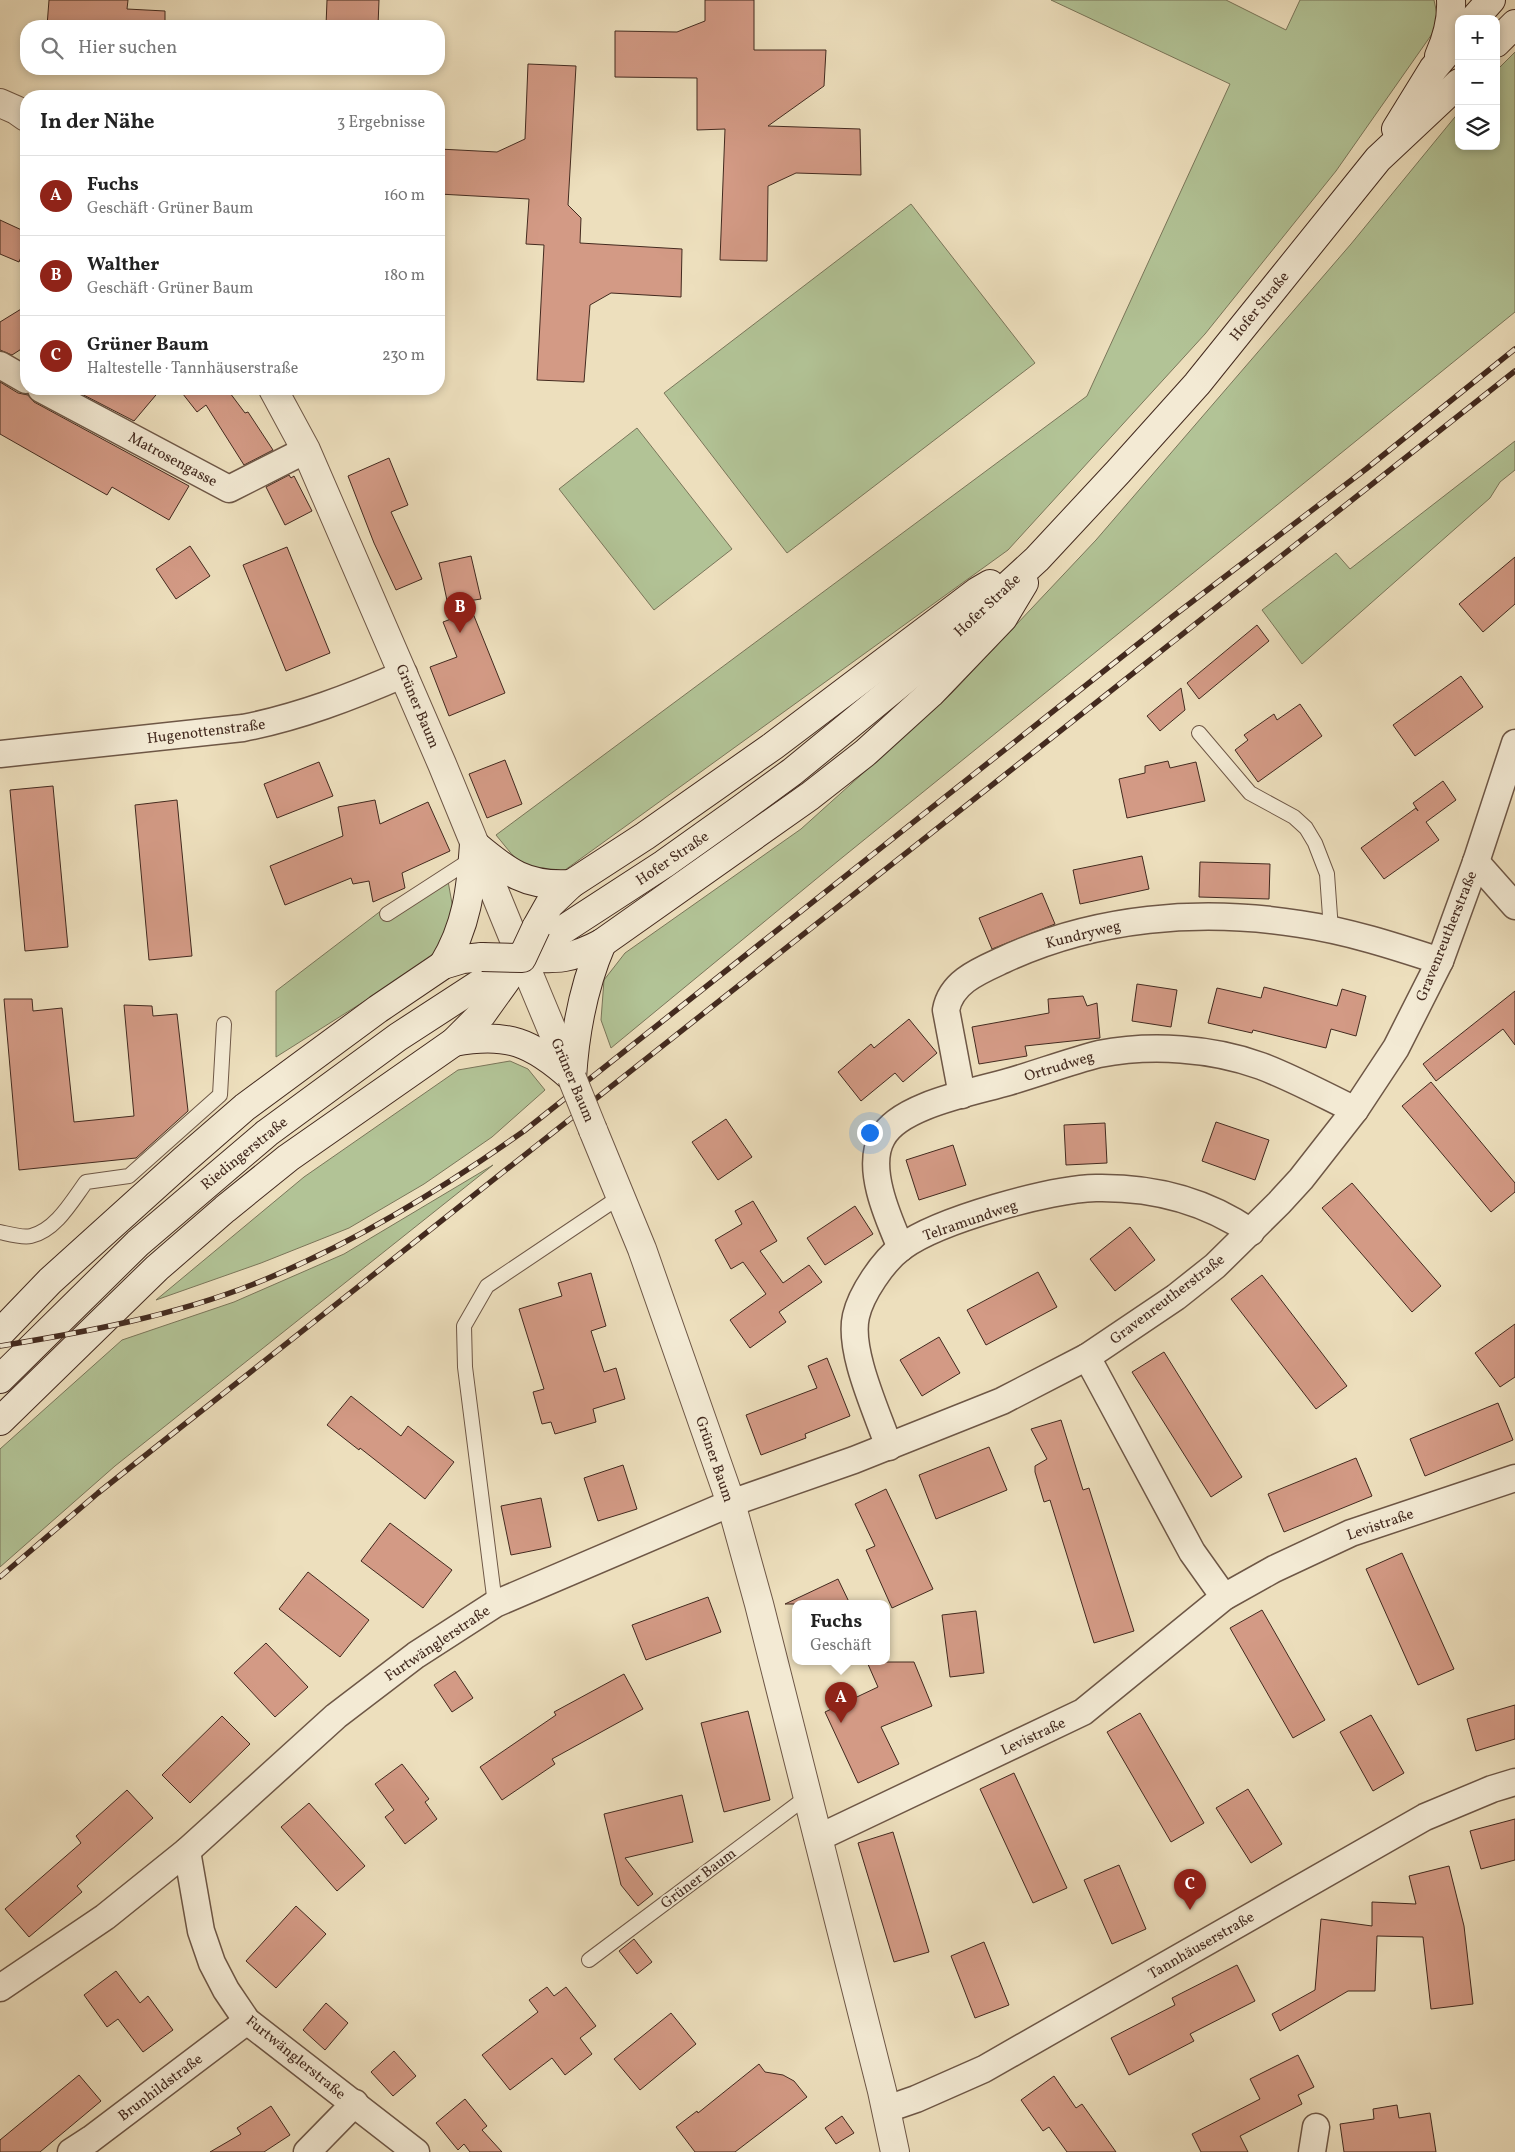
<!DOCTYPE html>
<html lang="de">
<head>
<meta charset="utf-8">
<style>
	body { margin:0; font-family:Vollkorn,serif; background:#f6f6f6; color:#222 }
	.controls { position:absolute; right:15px; top:15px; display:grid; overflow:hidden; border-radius:10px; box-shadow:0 2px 8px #0003 }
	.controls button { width:45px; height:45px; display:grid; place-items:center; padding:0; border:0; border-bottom:1px solid #e0e0e0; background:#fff; color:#222; font:25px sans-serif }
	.you { position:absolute; left:869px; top:1132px; width:18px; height:18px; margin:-12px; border:4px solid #fff; border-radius:50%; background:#1a73e8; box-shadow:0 0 0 8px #1a73e833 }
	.badge { display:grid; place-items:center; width:32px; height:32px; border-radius:50%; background:#8f2418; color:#fff; font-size:16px; font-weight:700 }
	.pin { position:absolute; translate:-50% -41px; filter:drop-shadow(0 1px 2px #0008) }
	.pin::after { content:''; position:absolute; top:26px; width:18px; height:15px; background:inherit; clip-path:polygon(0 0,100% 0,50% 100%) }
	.popup { position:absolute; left:792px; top:1600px; width:98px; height:65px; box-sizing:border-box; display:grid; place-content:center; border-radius:10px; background:#fff; filter:drop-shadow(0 1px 4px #0005); font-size:16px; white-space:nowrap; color:#767676 }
	.popup b { font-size:19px; color:#222 }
	.popup::after { content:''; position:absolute; left:50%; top:100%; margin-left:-10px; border:10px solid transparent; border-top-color:#fff }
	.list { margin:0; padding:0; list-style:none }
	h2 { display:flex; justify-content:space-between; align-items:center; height:65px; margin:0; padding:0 20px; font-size:21px }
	h2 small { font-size:16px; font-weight:400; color:#767676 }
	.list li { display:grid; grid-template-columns:32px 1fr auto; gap:15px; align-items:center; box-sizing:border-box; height:80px; padding:0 20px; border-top:1px solid #e0e0e0 }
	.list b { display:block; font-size:19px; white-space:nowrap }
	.list p { margin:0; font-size:16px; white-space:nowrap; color:#767676 }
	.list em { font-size:16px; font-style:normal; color:#767676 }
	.icon { flex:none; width:28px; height:28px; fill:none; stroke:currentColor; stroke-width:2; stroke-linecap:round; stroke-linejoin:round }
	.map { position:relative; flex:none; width:1515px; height:2152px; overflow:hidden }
	.search { position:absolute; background:#fff; box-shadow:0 2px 8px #0003; left:20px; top:20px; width:425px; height:55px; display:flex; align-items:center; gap:12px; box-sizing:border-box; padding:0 18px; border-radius:20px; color:#767676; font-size:19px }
	.panel { position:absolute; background:#fff; box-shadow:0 2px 8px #0003; left:20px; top:90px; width:425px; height:305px; border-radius:20px }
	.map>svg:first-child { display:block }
	.green { fill:#b2c396; stroke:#7a765a }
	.building { fill:#d39a85; stroke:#432a1f }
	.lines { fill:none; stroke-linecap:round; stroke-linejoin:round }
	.service-casing { stroke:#6e5746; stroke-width:16 }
	.minor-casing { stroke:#6e5746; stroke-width:29 }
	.tertiary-casing { stroke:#6e5746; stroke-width:30 }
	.secondary-casing { stroke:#432a1f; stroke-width:30 }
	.service { stroke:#f3ead4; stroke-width:14 }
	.minor { stroke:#f3ead4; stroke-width:26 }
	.tertiary { stroke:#f3ead4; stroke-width:28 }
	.secondary { stroke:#f3ead4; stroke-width:28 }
	.rail-casing { stroke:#432a1f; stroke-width:5.5 }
	.rail { stroke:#f3ead4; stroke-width:4; stroke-dasharray:11; stroke-linecap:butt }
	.tertiary-bridge-casing { stroke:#6e5746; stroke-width:30; stroke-linecap:butt }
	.secondary-bridge-casing { stroke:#432a1f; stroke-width:30; stroke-linecap:butt }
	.tertiary-bridge { stroke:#f3ead4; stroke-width:28 }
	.secondary-bridge { stroke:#f3ead4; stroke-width:28 }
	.labels { text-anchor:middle; stroke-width:4; stroke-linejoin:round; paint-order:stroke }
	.street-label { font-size:15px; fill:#432a1f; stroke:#f3ead4 }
</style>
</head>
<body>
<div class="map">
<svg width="1515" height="2152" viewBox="0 0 1515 2152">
	<rect width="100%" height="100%" fill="#eddfbd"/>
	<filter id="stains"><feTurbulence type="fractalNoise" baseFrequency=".004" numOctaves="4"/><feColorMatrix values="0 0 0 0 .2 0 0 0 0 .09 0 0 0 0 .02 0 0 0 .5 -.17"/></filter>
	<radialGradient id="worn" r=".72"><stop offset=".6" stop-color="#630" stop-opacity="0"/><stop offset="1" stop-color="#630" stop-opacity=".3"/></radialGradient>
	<g class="green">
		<path d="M1051,0H1226L1286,30L1300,0H1434L1439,24L1336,171L1205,334L1008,550L565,870C524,875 520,864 496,835L1087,396L1230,84Z"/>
		<path d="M1515,52V312L838,861L611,1048L601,1020L604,980L625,953L801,829L951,694L1096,540L1351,244L1459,112V146H1496V71Z"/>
		<path d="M911,204L1035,363L787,553L664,393Z"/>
		<path d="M637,428L732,549L654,610L559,489Z"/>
		<path d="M1515,441V470L1500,482L1490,498L1302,664L1262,610L1336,553L1350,569Z"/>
		<path d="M448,881L453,909L448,938L433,958L276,1057V991L382,910L386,921Z"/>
		<path d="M510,1061L528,1069L545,1090L492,1137L424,1184L349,1228L261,1263L156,1300L304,1177L458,1070Z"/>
		<path d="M493,1165L115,1466L0,1567V1449L122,1340L234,1302L344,1254Z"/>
	</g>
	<g class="building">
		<path d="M49,0H128L127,9L165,11V26H47Z"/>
		<path d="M327,0H379L378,26H326Z"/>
		<path d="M705,0H754V50H826L824,86L768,126L860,129L861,175L796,173L768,186L767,261L720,260L725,129L697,130V78L615,77V31L677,32L705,21Z"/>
		<path d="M528,64L576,66L568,205L581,218L580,243L682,249L681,297L611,293L590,305L584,382L537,380L544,245L526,244L529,199L439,194V149L497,152L525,139Z"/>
		<path d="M0,220L26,232V245L19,262L0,254Z"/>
		<path d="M26,306V346L12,355L0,350V322Z"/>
		<path d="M0,382L18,393L28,395L34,402L189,486L169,520L112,487L107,495L0,434Z"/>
		<path d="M72,389H161L134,421Z"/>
		<path d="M179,389H227L245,413L248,412L273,450L244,465L206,405L197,412Z"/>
		<path d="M389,458L408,505L391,512L422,579L396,590L374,543L348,476Z"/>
		<path d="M289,475L291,478L294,476L312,511L285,525L266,487Z"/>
		<path d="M190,546L210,576L176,599L156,569Z"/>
		<path d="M287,547L330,653L286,671L243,565Z"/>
		<path d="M471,556L481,599L468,601L505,693L449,716L430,667L457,657L443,622L451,619L439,563Z"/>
		<path d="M1515,557V604L1483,632L1459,604Z"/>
		<path d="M1257,625L1269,641L1199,699L1187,683Z"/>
		<path d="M1461,676L1483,707L1415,756L1393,725Z"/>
		<path d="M1181,688L1185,710L1160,731L1147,716Z"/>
		<path d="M1300,704L1322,736L1258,782L1235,750L1248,740L1244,735L1274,714L1277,720Z"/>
		<path d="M505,760L522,804L487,818L469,774Z"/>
		<path d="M1168,761L1170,768L1196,762L1205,801L1127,818L1119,779L1145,773V766Z"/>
		<path d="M319,762L333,796L277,818L264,784Z"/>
		<path d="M1443,781L1456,800L1426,822L1439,840L1384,879L1361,848L1416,808L1418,811L1413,803Z"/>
		<path d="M53,786L68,947L25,951L10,790Z"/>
		<path d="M177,800L192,956L149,960L135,805Z"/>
		<path d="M375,800L380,824L428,802L450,851L402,873L405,888L373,902L369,881L353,884L351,878L285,905L270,866L343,836L338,807Z"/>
		<path d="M1142,856L1149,889L1080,904L1073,870Z"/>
		<path d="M1200,862L1270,864L1269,899L1199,897Z"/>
		<path d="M1042,893L1055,924L992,949L979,918Z"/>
		<path d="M1137,984L1177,990L1171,1027L1132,1021Z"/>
		<path d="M1264,987L1337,1006L1342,989L1366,996L1356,1036L1331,1029L1326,1048L1253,1030L1252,1033L1208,1023L1217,988L1261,998Z"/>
		<path d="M1515,991V1045L1503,1029L1436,1081L1423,1064Z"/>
		<path d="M1083,996L1087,1006L1097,1003L1100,1038L1025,1046L1027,1056L979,1064L972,1027L1049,1013L1048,999Z"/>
		<path d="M4,999H32L33,1011L62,1008L74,1122L134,1116L124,1005L152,1006L153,1016L177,1014L188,1111L136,1158L19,1170Z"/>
		<path d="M909,1019L937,1053L903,1082L895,1073L861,1101L838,1072L871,1044L874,1048Z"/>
		<path d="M1431,1082L1515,1183V1192L1491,1212L1402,1106Z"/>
		<path d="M726,1119L752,1157L718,1180L692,1142Z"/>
		<path d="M1216,1122L1269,1140L1255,1180L1202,1161Z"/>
		<path d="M1105,1123L1107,1163L1066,1165L1064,1125Z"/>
		<path d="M953,1145L966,1185L919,1200L906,1160Z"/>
		<path d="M1352,1183L1441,1286L1412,1312L1322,1208Z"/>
		<path d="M753,1201L777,1241L760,1251L783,1283L809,1265L822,1282L779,1312L786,1322L750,1348L730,1320L766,1294L743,1262L731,1269L715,1240L742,1224L735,1211Z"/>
		<path d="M855,1206L873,1234L825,1265L807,1238Z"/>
		<path d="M1130,1227L1155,1260L1115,1291L1090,1259Z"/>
		<path d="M1038,1272L1057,1307L986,1345L967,1310Z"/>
		<path d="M591,1273L606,1326L591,1331L604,1372L616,1368L625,1399L593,1409L596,1422L555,1434L551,1422L542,1424L533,1392L544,1389L519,1309L562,1296L558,1283Z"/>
		<path d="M1262,1275L1347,1386L1316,1409L1231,1299Z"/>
		<path d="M1515,1324V1377L1500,1387L1475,1353Z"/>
		<path d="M939,1337L960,1373L922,1396L900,1360Z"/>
		<path d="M1164,1352L1242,1477L1211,1497L1132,1372Z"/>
		<path d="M827,1358L850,1416L805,1434L806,1438L761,1455L746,1415L817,1388L808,1366Z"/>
		<path d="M351,1396L401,1436L408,1426L454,1462L425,1499L360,1448L359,1450L327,1425Z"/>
		<path d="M1498,1403L1513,1440L1425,1476L1410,1439Z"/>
		<path d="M1061,1420L1083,1490L1089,1488L1134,1631L1094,1643L1050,1500L1044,1502L1035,1472V1466L1047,1459L1031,1429Z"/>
		<path d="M989,1447L1007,1490L936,1519L919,1475Z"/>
		<path d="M1356,1458L1372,1496L1284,1532L1268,1494Z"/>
		<path d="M623,1465L637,1509L598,1521L584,1478Z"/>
		<path d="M886,1489L933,1589L892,1608L866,1550L875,1546L855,1504Z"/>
		<path d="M541,1498L551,1547L511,1555L501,1506Z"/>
		<path d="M390,1523L452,1570L423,1608L361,1561Z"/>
		<path d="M1402,1553L1454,1669L1418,1685L1366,1569Z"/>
		<path d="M308,1572L369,1620L340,1657L279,1609Z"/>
		<path d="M838,1579L850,1604H785Z"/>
		<path d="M708,1597L721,1632L646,1660L632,1625Z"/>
		<path d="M1262,1610L1325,1720L1293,1738L1230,1628Z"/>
		<path d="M976,1611L984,1673L950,1677L942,1615Z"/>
		<path d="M266,1643L308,1687L275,1717L234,1673Z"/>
		<path d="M867,1662H914L932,1706L881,1727L899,1764L858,1783L825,1712L878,1687Z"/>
		<path d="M455,1671L473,1698L452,1712L434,1685Z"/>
		<path d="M624,1674L643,1709L552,1759L555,1764L502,1800L480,1767L556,1715L554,1712Z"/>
		<path d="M1515,1705V1739L1476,1751L1467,1719Z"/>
		<path d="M748,1711L770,1800L724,1812L701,1723Z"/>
		<path d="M1140,1713L1204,1823L1171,1842L1107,1732Z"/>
		<path d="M1371,1715L1404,1773L1373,1791L1340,1732Z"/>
		<path d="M222,1716L250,1744L190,1803L162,1775Z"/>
		<path d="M402,1764L429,1799L425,1802L437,1819L405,1844L385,1817L394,1810L375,1784Z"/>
		<path d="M1014,1773L1067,1888L1033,1903L980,1789Z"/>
		<path d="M1248,1789L1282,1844L1251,1863L1216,1808Z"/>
		<path d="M127,1790L153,1818L77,1886L82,1892L29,1937L5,1909L81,1843L76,1836Z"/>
		<path d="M682,1795L693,1842L625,1858L653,1894L638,1906L621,1885L604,1814Z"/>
		<path d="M309,1803L365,1866L337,1891L281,1827Z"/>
		<path d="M1515,1819V1860L1481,1869L1470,1831Z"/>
		<path d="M893,1832L929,1952L894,1962L858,1843Z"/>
		<path d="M1119,1865L1146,1929L1112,1944L1084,1880Z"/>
		<path d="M1449,1866L1464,1926L1473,2004L1431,2009L1423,1937L1377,1936L1375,1991H1348L1280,2031L1272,2014L1315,1990L1321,1919L1372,1926V1902L1416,1904L1409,1876Z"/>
		<path d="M296,1906L326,1934L276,1988L246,1961Z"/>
		<path d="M634,1939L652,1962L637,1974L619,1951Z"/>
		<path d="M984,1942L1009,2005L975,2018L951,1956Z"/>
		<path d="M1237,1965L1255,2001L1190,2034L1194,2041L1129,2075L1111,2038L1175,2005L1172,1998Z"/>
		<path d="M116,1971L140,2003L148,1996L173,2030L143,2052L118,2019L107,2027L84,1995Z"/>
		<path d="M547,1987L554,1996L566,1987L596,2026L580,2038L592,2054L565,2075L552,2058L510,2090L482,2055L538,2012L529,2000Z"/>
		<path d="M326,2003L348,2023L325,2050L303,2030Z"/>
		<path d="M671,2013L696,2044L640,2090L614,2059Z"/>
		<path d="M394,2051L416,2076L393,2096L371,2072Z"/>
		<path d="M1298,2055L1314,2087L1298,2095L1302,2104L1240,2136L1248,2152H1201L1192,2134L1260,2099L1250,2079Z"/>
		<path d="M759,2064L765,2072L783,2075L794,2081L807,2097L735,2152H695L676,2127L697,2111L698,2113Z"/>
		<path d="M79,2075L101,2101L40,2152H0V2140Z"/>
		<path d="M1054,2076L1076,2108L1082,2104L1116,2152H1067L1049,2127L1043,2131L1021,2100Z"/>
		<path d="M465,2099L487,2126L482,2130L502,2152H470L464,2144L458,2150L436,2123Z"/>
		<path d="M1397,2105L1399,2118L1430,2113L1436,2152H1344L1340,2124L1374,2119L1373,2109Z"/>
		<path d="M271,2106L290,2135L264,2152H210L241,2134L237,2128Z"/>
		<path d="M842,2116L854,2133L836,2144L825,2128Z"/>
	</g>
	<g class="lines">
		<defs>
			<g id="service">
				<path d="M1199,733L1250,793L1294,817L1306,828L1315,843L1327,874L1331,930"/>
				<path d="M387,914L472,859"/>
				<path d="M0,1232C9,1234 22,1238 31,1236C56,1230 72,1201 86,1182L129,1176L220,1095L224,1024"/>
				<path d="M495,1604L465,1367L464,1326L487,1286L621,1196"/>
				<path d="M589,1960L808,1796"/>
			</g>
			<g id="minor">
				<path d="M0,365L26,380"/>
				<path d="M41,389L229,489L306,450"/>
				<path d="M0,754L243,728C299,717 351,697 404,674"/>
				<path d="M1476,862L1515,906"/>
				<path d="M962,1095L946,1010C951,982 979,971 1003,960C1095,917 1200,908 1300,924C1348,931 1394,946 1440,961"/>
				<path d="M901,1248C889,1220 865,1168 882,1138C899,1105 974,1092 1008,1082C1039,1073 1068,1062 1099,1054C1151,1044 1212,1048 1261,1066C1293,1078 1324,1095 1355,1110"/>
				<path d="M1087,1357L1192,1552L1224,1597"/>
				<path d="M889,1447C877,1412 848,1351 856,1316C861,1294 883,1261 902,1247C939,1220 1050,1189 1096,1188C1152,1187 1206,1201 1251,1232"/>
				<path d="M818,1838L1083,1712L1224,1597L1274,1569L1351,1533L1515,1478"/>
				<path d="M187,1851L201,1931L212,1963L226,1990L247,2021L416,2152"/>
				<path d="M0,1988L105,1917L187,1851L336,1716L416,1655L495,1604L731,1503L854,1460L1002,1401L1087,1357L1176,1297L1215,1266L1279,1203L1301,1179L1355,1110L1396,1048L1440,961L1476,862L1515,743"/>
				<path d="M887,2109L916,2099L984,2069L1425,1817L1492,1789L1515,1782"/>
				<path d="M71,2152L91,2139L247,2021"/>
				<path d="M307,2152L355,2103"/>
				<path d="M1312,2152L1316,2127"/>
			</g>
			<g id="tertiary">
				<path d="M0,103L16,110L26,117"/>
				<path d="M273,389L306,450L442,764L513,937"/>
				<path d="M522,958L572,1078"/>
				<path d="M593,1130L642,1249L731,1503L759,1604L882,2091L895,2152"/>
			</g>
			<g id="secondary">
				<path d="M1474,19L1491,0"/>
				<path d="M1496,43L1515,24"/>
				<path d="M1439,56C1447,38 1452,20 1451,0"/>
				<path d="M1396,129L1433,69L1459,38"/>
				<path d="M474,844C507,872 526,887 571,884"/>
				<path d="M536,928L549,905L571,884L645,836L773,746L978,591L990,584"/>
				<path d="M443,965C467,926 471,889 474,844"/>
				<path d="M454,1042C507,1032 532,1042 572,1078"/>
				<path d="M572,1078C575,1030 583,987 602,943"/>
				<path d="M0,1333L50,1281L184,1160L245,1107L378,1009L443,965L463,959L482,957"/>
				<path d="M0,1379L138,1243L267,1133L398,1037L664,864L737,812L792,772L914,672L1037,559L1118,472L1197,384L1378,159L1459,83"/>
				<path d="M0,1421L157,1268L225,1209L288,1158L454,1042L482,1014L522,958C557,959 570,960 602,943L810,796L865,753L930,694L1003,618L1024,583"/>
			</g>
		</defs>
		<use href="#service" class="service-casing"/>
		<use href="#minor" class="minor-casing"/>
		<use href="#tertiary" class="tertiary-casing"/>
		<use href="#secondary" class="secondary-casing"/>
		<use href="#service" class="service"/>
		<use href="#minor" class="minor"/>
		<use href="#tertiary" class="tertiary"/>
		<use href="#secondary" class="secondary"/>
		<defs>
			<g id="rail">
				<path d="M0,1346C86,1332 173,1316 254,1284C351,1245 439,1191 524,1131L1172,617L1366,469L1515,349"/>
				<path d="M0,1577L98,1493L176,1431L1515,371"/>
			</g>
		</defs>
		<use href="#rail" class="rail-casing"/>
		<use href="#rail" class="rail"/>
		<defs>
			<path id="tertiary-bridge" d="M572,1078L593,1130"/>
			<path id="secondary-bridge" d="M482,957L522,958L536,928"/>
		</defs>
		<use href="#tertiary-bridge" class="tertiary-bridge-casing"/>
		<use href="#secondary-bridge" class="secondary-bridge-casing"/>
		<use href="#tertiary-bridge" class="tertiary-bridge"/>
		<use href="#secondary-bridge" class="secondary-bridge"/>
	</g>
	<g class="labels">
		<g class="street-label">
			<text transform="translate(1259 306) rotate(-51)" y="5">Hofer Straße</text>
			<text transform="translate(173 459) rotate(28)" y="5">Matrosengasse</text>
			<text transform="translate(987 605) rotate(-43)" y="5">Hofer Straße</text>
			<text transform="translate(418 706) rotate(67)" y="5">Grüner Baum</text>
			<text transform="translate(206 731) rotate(-7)" y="5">Hugenottenstraße</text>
			<text transform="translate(672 858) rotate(-34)" y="5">Hofer Straße</text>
			<text transform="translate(1083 934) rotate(-14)" y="5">Kundryweg</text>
			<text transform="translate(1446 936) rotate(-68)" y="5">Gravenreutherstraße</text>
			<text transform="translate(1059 1066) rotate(-17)" y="5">Ortrudweg</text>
			<text transform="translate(573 1080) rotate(67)" y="5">Grüner Baum</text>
			<text transform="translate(244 1153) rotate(-39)" y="5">Riedingerstraße</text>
			<text transform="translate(970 1220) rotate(-19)" y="5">Telramundweg</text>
			<text transform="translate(1167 1299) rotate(-37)" y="5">Gravenreutherstraße</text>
			<text transform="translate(715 1459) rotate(71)" y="5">Grüner Baum</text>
			<text transform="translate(1380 1524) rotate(-19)" y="5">Levistraße</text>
			<text transform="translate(437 1643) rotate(-34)" y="5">Furtwänglerstraße</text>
			<text transform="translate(1033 1736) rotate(-25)" y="5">Levistraße</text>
			<text transform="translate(698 1878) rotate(-37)" y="5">Grüner Baum</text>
			<text transform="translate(1201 1945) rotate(-30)" y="5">Tannhäuserstraße</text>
			<text transform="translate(296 2057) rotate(39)" y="5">Furtwänglerstraße</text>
			<text transform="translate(160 2087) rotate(-37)" y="5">Brunhildstraße</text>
		</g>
	</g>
	<rect width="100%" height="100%" filter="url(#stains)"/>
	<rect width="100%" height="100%" fill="url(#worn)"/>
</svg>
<div class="controls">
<button>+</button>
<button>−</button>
<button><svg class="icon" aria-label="layers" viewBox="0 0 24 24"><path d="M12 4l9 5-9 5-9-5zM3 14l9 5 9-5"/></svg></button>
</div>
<div class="you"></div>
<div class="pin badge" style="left:841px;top:1723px">A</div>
<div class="popup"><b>Fuchs</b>Geschäft</div>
<div class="pin badge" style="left:460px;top:633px">B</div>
<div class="pin badge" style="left:1190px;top:1910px">C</div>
<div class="search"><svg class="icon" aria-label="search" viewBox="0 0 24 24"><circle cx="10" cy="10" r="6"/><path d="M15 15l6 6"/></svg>Hier suchen</div>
<section class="panel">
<h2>In der Nähe<small>3 Ergebnisse</small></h2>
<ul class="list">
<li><span class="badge">A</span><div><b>Fuchs</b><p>Geschäft · Grüner Baum</p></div><em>160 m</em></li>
<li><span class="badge">B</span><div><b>Walther</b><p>Geschäft · Grüner Baum</p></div><em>180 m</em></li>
<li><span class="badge">C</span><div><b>Grüner Baum</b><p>Haltestelle · Tannhäuserstraße</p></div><em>230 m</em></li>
</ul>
</section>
</div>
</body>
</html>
